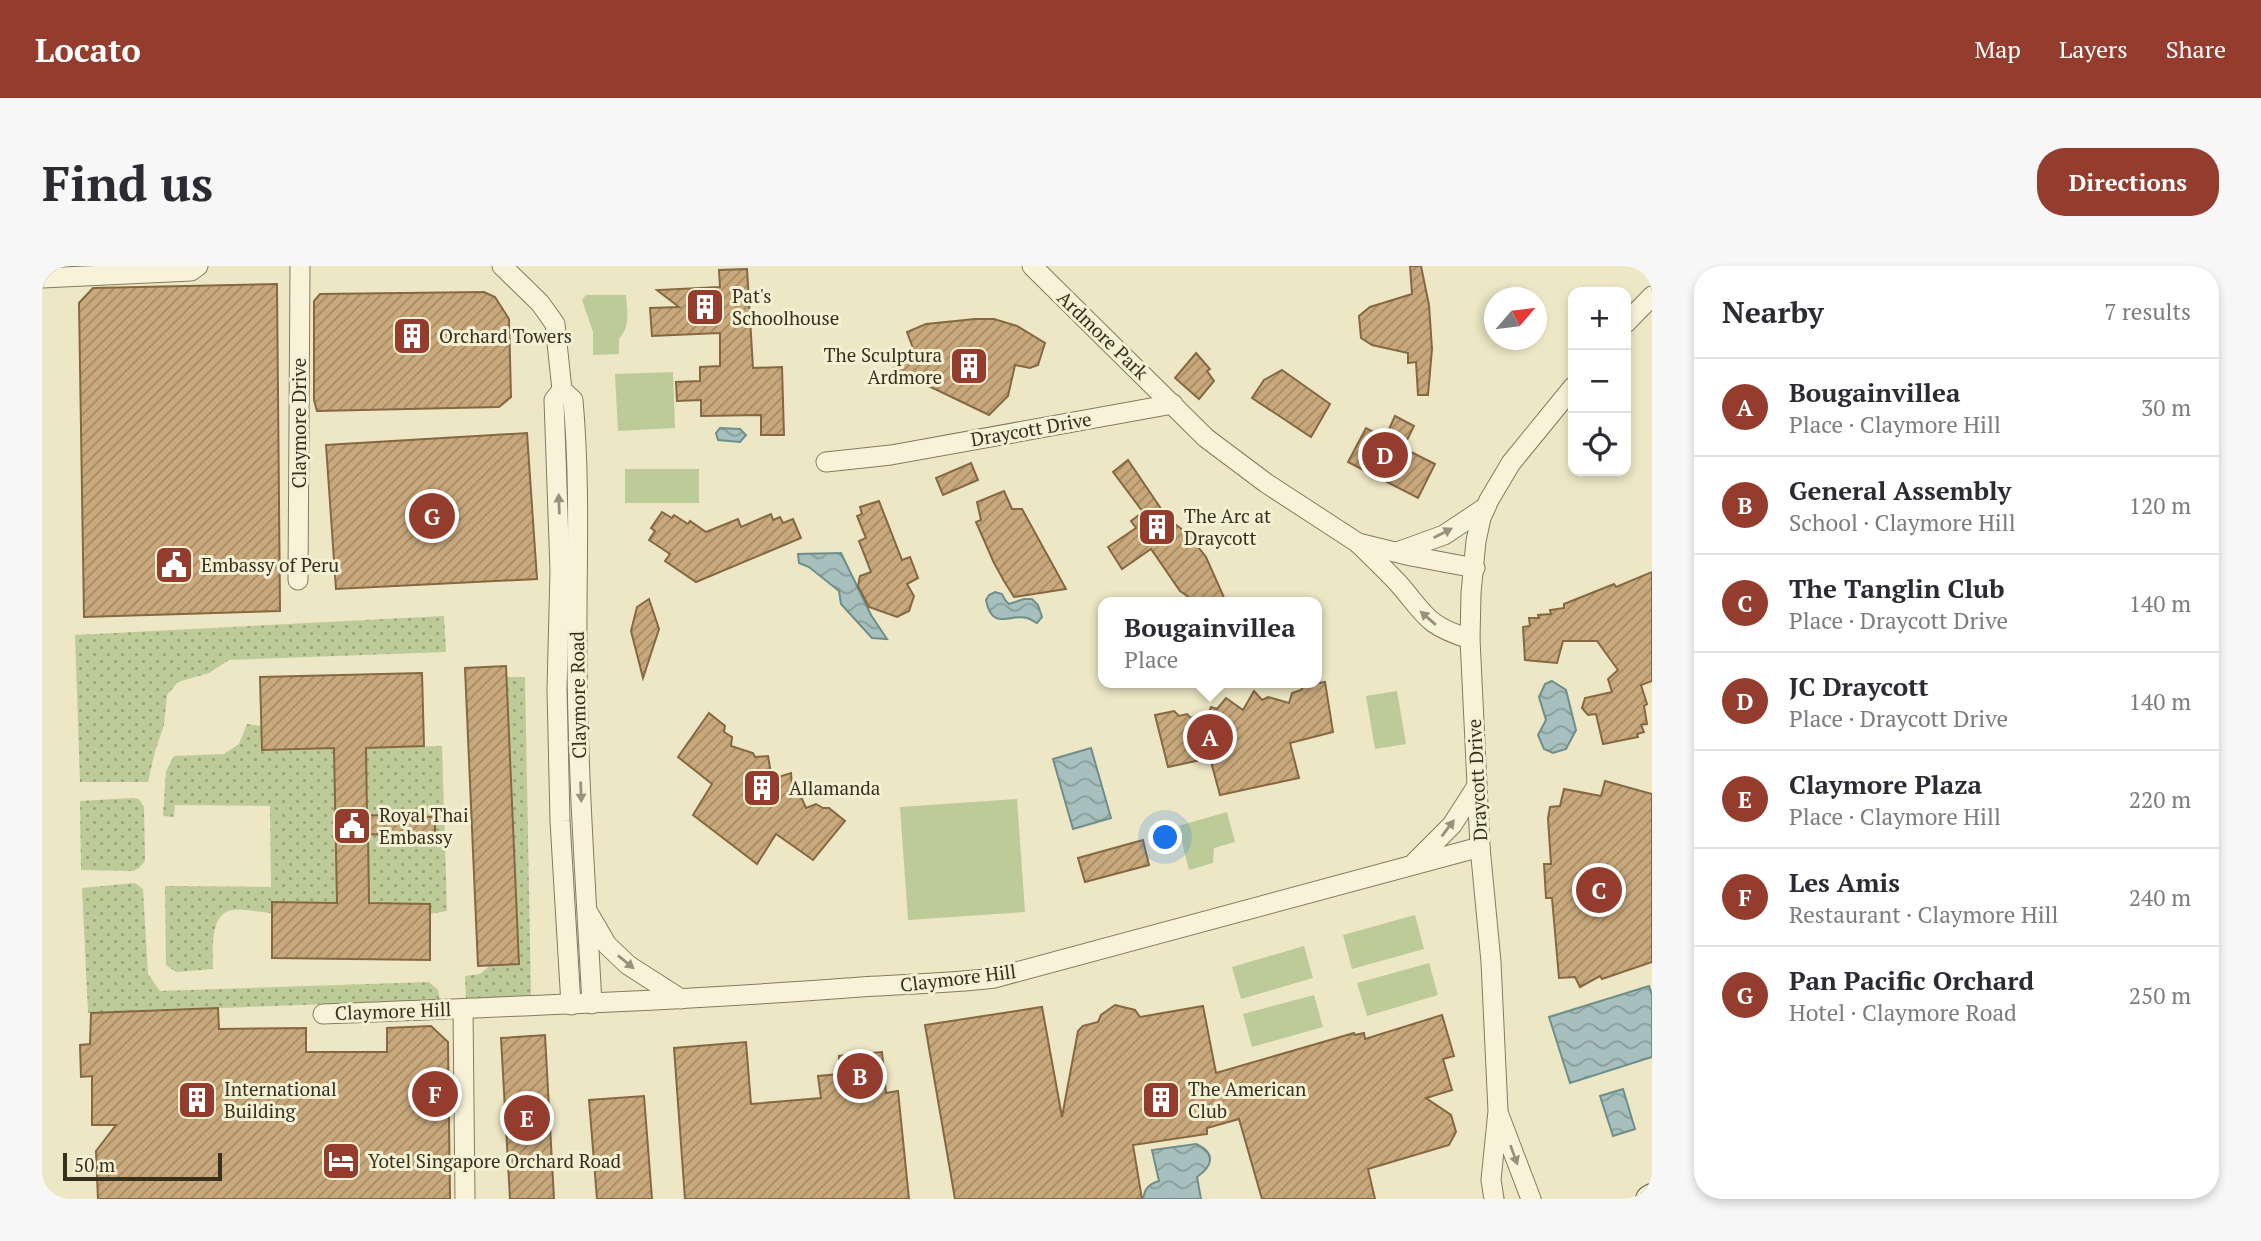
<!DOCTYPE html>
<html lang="en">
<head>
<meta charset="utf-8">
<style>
	body { margin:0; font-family:"PT Serif",serif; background:#f7f7f7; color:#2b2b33 }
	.controls { position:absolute; right:21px; top:21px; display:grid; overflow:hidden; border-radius:14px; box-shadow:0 4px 10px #0003 }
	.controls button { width:63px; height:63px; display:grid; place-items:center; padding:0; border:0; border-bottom:2px solid #e1e1e2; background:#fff; color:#2b2b33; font:35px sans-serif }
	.compass { position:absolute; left:1442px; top:21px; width:63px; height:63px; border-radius:50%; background:#fff; box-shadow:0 4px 10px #0003; rotate:62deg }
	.scale { position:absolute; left:21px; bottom:18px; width:159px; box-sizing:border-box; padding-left:7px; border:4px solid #382f1f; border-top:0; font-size:19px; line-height:24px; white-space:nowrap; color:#382f1f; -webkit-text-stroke:5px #f4f0d4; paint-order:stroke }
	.you { position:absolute; left:1124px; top:572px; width:24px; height:24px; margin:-18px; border:5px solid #fff; border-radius:50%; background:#1a73e8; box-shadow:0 0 0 10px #1a73e833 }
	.badge { display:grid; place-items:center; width:46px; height:46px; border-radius:50%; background:#943d2e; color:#fff; font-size:23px; font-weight:700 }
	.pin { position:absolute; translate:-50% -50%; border:4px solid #fff; box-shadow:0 2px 7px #0006 }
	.popup { position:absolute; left:1056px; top:331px; width:224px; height:91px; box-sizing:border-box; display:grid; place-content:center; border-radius:14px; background:#fff; filter:drop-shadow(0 2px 5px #0005); font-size:23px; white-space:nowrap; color:#7c7c81 }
	.popup b { font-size:26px; color:#2b2b33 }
	.popup::after { content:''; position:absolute; left:50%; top:100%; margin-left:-14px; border:14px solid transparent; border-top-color:#fff }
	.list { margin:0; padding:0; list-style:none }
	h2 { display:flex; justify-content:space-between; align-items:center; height:91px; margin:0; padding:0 28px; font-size:30px }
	h2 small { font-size:23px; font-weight:400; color:#7c7c81 }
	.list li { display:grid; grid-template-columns:46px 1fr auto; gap:21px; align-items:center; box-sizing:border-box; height:98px; padding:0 28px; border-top:2px solid #e1e1e2 }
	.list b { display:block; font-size:26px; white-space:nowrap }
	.list p { margin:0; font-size:23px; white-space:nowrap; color:#7c7c81 }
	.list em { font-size:23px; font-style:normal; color:#7c7c81 }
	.icon { flex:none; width:38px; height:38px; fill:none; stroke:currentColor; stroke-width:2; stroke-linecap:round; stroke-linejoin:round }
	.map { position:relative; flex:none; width:1610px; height:933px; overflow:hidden; border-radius:28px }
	header { display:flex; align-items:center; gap:42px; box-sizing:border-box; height:98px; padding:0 35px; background:#943d2e; color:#fff }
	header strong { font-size:33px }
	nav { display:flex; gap:38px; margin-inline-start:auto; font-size:24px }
	.intro { display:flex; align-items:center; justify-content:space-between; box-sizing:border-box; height:168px; padding:0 42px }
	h1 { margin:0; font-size:49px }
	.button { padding:18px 32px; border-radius:28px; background:#943d2e; color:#fff; font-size:24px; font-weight:700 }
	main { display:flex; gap:42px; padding:0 42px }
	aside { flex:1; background:#fff; border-radius:28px; box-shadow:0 4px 10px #0003 }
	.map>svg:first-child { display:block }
	.grass { fill:url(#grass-dots) }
	.park { fill:#bdcb99 }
	.water { fill:url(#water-waves); stroke:#6e8e8b; stroke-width:2 }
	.building { fill:url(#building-hatch); stroke:#856842; stroke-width:2 }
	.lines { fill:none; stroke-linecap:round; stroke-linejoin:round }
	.minor-casing { stroke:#877a5c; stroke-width:21 }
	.secondary-casing { stroke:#695b3f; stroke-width:28 }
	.minor { stroke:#f8f3d8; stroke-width:19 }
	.secondary { stroke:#f8f3d8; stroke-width:26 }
	.oneway { fill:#98917c }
	.labels { text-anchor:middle; stroke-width:6; stroke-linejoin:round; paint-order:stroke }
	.poi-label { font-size:19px; fill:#382f1f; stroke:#f4f0d4; text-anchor:start }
	.street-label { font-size:19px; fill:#382f1f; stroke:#f4f0d4 }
</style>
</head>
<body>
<header>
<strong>Locato</strong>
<nav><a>Map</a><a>Layers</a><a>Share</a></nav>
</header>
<div class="intro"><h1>Find us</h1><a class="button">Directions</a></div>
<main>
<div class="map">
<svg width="1610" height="933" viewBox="0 0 1610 933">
	<defs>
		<pattern id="grass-dots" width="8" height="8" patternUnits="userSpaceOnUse" patternTransform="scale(1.75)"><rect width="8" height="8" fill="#bdcb99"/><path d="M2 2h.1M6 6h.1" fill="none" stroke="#9ba57c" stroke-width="1.8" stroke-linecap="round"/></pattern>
		<pattern id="water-waves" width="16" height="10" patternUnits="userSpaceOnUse" patternTransform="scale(1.75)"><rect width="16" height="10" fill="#a7c0bd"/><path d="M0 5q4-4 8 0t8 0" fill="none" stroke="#899c99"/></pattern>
		<pattern id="building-hatch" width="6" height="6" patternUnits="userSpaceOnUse" patternTransform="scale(1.75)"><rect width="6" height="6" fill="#c9a97c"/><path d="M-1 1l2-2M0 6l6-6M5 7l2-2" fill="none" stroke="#a48a65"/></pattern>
	</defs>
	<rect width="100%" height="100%" fill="#ede7c5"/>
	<g class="grass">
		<path d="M402,350L404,386L187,394L167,407L136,416L125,429L122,459L113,485L106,516H38L33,369Z"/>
		<path d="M459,411H483L489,730L424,733L423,710L438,708L463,687Z"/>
		<path d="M205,458L219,460L220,484L292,482L295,637L231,636L230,647C218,646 203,643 191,644C167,646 171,686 171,703L134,706L124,699L123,620L229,621L228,540L133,539L132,551L121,550L124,505L132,490L182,488L197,478Z"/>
		<path d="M400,480L405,645L388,648V638L327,637L324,482Z"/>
		<path d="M90,532L97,533L102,541L103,595L97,602L91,605L39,604L38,535Z"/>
		<path d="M93,617L101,623L106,708L118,725L387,716L396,724L398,734L46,747L40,622Z"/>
	</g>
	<g class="park">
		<path d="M544,29H584C585,45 589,60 577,73V88L551,89V66L540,34Z"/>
		<path d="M631,106L633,162L576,165L573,108Z"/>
		<rect x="583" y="203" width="74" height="34"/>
		<path d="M1355,425L1364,478L1333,483L1324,430Z"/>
		<path d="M975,533L983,646L866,654L858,541Z"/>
		<path d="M1185,546L1193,576L1172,582L1171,597L1147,604L1136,560Z"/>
		<path d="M1373,649L1382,683L1310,703L1301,669Z"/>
		<path d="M1262,680L1271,712L1199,733L1190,701Z"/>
		<path d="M1387,697L1396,729L1325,750L1315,717Z"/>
		<path d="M1272,729L1281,761L1210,781L1201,748Z"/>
	</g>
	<g class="water">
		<path d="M678,162L698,163L704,169L698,176L676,174L674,167Z"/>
		<path d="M799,287L829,349L845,373L830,372L799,338L797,325L767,301L757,297L756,288Z"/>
		<path d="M953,326L960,328L963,334L967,338L982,333H990L996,339L1000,351L995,357C992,356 989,353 985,352C969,347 950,366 944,334L947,329Z"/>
		<path d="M1510,415L1524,424L1534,464L1524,483L1511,487L1502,483L1496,469L1504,454L1497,431L1503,418Z"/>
		<path d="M1049,482L1069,552L1031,563L1011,493Z"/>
		<path d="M1607,720L1610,729V791L1528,817L1507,751Z"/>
		<path d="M1581,823L1593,863L1571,870L1558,830Z"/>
		<path d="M1154,878C1174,887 1171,900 1155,911L1159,933H1101C1103,922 1107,918 1117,915L1110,884Z"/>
	</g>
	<g class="building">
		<path d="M1368,0H1379L1387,39L1390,83L1386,129H1376L1374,96L1366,97V87L1330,79L1319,72L1317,50L1328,41L1370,28Z"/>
		<path d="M705,3L711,102L740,101L742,169H719V149L659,150V134L635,135L634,116L658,115V101L678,100V67L610,70L608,42L637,41L615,24L678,21L677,4Z"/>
		<path d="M235,18L238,345L42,351L37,37L51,22Z"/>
		<path d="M442,26L453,31L467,53L469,131L457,141L275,145L272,134V35L278,28Z"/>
		<path d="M933,53H952L975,60L1003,77L996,99L988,102L973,99L966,130L947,149L851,103L871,82L865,66L884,58Z"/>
		<path d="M1154,87L1168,103L1165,105L1172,115L1157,133L1133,112Z"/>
		<path d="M1240,104L1288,138L1269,171L1210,132L1222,114Z"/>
		<path d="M1353,150L1372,160L1361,182L1393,198L1376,232L1306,196L1324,162L1343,172Z"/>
		<path d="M485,167L495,313L294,323L284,179Z"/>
		<path d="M1086,194L1126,253L1145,267L1164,291L1184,336H1154L1138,325L1109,283L1080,303L1066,281L1094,262L1089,255L1101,246L1071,206Z"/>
		<path d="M929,197L936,214L901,229L894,212Z"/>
		<path d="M962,225L970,243H980L1024,323L972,331L962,315L952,297L934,256L939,254L935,236Z"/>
		<path d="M837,235L860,294L868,291L876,312L865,318L872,330L867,345L855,351L827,341L816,320L818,310L829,306L817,275L824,272L815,250L820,248L818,241Z"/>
		<path d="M620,246L630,252L632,249L646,258L648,255L664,266L696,253L699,261L729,248L731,254L738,251L741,257L751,253L759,272L654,316L623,295L628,288L607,274L613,265L609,262Z"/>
		<path d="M1610,306V415L1599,419L1605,438L1602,440L1605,458L1599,459L1602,466L1595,468L1596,471L1561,478L1554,448L1546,449L1540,442L1543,432L1570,426L1566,413L1576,404L1555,375H1521L1515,397L1483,394L1481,361L1488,360L1487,352H1497L1496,349L1509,348L1508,344L1522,342V338L1572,318L1574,321Z"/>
		<path d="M607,333L617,363L601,412L589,365L595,341Z"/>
		<path d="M464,400L477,698L436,700L423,402Z"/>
		<path d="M380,407L382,480L324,482L325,549L393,551V572L326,568L327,637L388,638V694L230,692V636L295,637L292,482L220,484L218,411Z"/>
		<path d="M1283,416L1291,466L1248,477L1257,512L1178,529L1168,492L1126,501L1113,449L1132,445L1137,450L1145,448L1149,452L1166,448L1169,441L1175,443L1184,432L1201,444L1212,425L1220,434L1226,431L1247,437L1250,427L1259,424L1262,420Z"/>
		<path d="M667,447L683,460L682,466L690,471L689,480L711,487L713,491L726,490L730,513L749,507L750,520L755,522L764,542L774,538L781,542H787L803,555L771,594L734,568L715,598L651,549L670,518L636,491Z"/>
		<path d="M1563,515L1610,528V696L1560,713L1558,710L1538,721L1533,711L1517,712L1510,632H1504L1502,598H1509L1506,552L1508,541L1518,540L1522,523L1559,530Z"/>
		<path d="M1101,574L1107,599L1043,616L1036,592Z"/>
		<path d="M1073,739L1093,744L1098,751L1161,740L1174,807L1312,767L1313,769L1322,767L1323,773L1400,749L1412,790L1401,793L1410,824L1384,832L1409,849L1414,866L1407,879L1326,903L1333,933H1220L1197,853L1165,862V868L1091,879L1100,933H913L883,759L1000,741L1020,851L1036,765L1041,760L1056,756L1059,749Z"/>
		<path d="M176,742L177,763L264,762V786H345V762L389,760L406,776L408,933H56L54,885L74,859H50V810L39,811L38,779L48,778L49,747Z"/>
		<path d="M503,769L512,933H468L459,772Z"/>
		<path d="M704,776L709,838L779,832L776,810L798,808L797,790L840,786L844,827L856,825L867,933H643L632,782Z"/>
		<path d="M602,830L610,933H555L547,834Z"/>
	</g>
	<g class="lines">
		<defs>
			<g id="minor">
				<path d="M460,0L498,37L513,58L520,124L531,134C539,222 534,311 535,399C536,512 544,625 550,738"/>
				<path d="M990,0L1164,172L1224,217L1316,277L1369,290L1433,302"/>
				<path d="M0,12L149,5L156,0"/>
				<path d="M1584,57L1610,30"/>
				<path d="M520,124L512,134L518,305L515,423L518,555L529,739"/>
				<path d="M784,196L849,189L1131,138"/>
				<path d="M1316,277C1329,290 1343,303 1356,317C1384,349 1383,359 1428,373"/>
				<path d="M1355,286L1402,269L1444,241"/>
				<path d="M256,314L258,0"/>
				<path d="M1373,596L1410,559L1435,520"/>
				<path d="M547,648L565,679L586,699L639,733"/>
				<path d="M421,743L423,933"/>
				<path d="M281,748C456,741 630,735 805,722C854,718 903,718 952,712L1438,581"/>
				<path d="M1457,849L1489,933"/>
				<path d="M1452,933L1449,914L1456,845L1449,696L1438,581L1428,373L1429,327L1434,275L1439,252L1447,234L1469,197L1531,121"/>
			</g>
			<path id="secondary" d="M1607,933L1610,931"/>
		</defs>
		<use href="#minor" class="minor-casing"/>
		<use href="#secondary" class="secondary-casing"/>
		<use href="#minor" class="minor"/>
		<use href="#secondary" class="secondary"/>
	</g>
	<defs><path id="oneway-solid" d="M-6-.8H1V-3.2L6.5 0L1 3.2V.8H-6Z" transform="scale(1.75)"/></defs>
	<g class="oneway">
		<use href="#oneway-solid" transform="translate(517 238) rotate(-92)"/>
		<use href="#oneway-solid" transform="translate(1401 267) rotate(-27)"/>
		<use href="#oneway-solid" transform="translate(1386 352) rotate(-139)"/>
		<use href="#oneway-solid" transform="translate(539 526) rotate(88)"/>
		<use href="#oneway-solid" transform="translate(1406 562) rotate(-53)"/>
		<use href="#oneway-solid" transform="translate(584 696) rotate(39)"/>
		<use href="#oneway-solid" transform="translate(1472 889) rotate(70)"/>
	</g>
	<defs>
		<symbol id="building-square" viewBox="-11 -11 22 22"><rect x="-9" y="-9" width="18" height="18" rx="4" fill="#943d2e" stroke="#f4f0d4"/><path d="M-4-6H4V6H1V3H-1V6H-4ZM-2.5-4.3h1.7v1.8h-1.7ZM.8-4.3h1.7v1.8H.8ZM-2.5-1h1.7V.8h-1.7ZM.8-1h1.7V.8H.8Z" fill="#fff"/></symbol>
		<symbol id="civic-square" viewBox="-11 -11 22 22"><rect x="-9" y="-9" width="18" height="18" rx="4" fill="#943d2e" stroke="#f4f0d4"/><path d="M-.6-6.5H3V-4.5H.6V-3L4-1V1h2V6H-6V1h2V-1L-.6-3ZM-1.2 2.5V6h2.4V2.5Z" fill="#fff"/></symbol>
		<symbol id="hotel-square" viewBox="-11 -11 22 22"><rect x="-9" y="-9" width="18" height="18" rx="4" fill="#943d2e" stroke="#f4f0d4"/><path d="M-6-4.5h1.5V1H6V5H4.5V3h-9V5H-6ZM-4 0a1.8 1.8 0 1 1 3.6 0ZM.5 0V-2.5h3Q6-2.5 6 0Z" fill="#fff"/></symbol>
	</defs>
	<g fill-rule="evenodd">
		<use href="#building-square" x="641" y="19" width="44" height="44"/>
		<use href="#building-square" x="348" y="48" width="44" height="44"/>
		<use href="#building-square" x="905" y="78" width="44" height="44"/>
		<use href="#building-square" x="1093" y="239" width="44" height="44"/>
		<use href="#civic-square" x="110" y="277" width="44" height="44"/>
		<use href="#building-square" x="698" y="500" width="44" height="44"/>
		<use href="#civic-square" x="288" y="538" width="44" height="44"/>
		<use href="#building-square" x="133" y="812" width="44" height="44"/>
		<use href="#building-square" x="1097" y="812" width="44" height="44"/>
		<use href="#hotel-square" x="277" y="873" width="44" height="44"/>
	</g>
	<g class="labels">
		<g class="poi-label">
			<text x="690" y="37">Pat's<tspan x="690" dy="22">Schoolhouse</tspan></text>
			<text x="397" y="77">Orchard Towers</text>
			<text x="900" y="96" text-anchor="end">The Sculptura<tspan x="900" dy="22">Ardmore</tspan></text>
			<text x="1142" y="257">The Arc at<tspan x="1142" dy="22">Draycott</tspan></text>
			<text x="159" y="306">Embassy of Peru</text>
			<text x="747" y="529">Allamanda</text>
			<text x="337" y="556">Royal Thai<tspan x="337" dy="22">Embassy</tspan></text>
			<text x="182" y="830">International<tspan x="182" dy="22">Building</tspan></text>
			<text x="1146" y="830">The American<tspan x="1146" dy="22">Club</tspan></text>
			<text x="326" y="902">Yotel Singapore Orchard Road</text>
		</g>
		<g class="street-label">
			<text transform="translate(1061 69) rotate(44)" y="7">Ardmore Park</text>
			<text transform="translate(257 157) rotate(-90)" y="7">Claymore Drive</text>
			<text transform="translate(989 163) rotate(-10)" y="7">Draycott Drive</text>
			<text transform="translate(536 429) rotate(-91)" y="7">Claymore Road</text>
			<text transform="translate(1435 514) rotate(-93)" y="7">Draycott Drive</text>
			<text transform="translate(916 712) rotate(-7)" y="7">Claymore Hill</text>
			<text transform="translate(351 745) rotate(-2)" y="7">Claymore Hill</text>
		</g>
	</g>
</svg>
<div class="controls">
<button>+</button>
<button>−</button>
<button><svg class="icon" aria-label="locate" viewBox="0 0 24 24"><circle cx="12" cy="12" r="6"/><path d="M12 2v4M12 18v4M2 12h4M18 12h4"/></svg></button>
</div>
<svg class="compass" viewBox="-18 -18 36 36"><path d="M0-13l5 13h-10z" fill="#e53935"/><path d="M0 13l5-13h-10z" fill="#7c7c81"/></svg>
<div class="scale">50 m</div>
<div class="you"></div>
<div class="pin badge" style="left:1168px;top:471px">A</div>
<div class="popup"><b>Bougainvillea</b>Place</div>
<div class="pin badge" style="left:818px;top:810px">B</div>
<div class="pin badge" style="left:1557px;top:624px">C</div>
<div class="pin badge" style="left:1343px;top:189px">D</div>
<div class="pin badge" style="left:485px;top:852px">E</div>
<div class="pin badge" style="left:393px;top:828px">F</div>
<div class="pin badge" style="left:390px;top:250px">G</div>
</div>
<aside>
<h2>Nearby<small>7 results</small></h2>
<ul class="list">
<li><span class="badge">A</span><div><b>Bougainvillea</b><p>Place · Claymore Hill</p></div><em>30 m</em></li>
<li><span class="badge">B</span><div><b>General Assembly</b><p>School · Claymore Hill</p></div><em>120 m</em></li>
<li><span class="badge">C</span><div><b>The Tanglin Club</b><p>Place · Draycott Drive</p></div><em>140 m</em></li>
<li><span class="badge">D</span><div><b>JC Draycott</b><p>Place · Draycott Drive</p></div><em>140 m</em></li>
<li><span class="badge">E</span><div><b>Claymore Plaza</b><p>Place · Claymore Hill</p></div><em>220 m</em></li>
<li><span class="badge">F</span><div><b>Les Amis</b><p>Restaurant · Claymore Hill</p></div><em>240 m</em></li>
<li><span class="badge">G</span><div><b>Pan Pacific Orchard</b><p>Hotel · Claymore Road</p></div><em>250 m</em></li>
</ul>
</aside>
</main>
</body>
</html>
